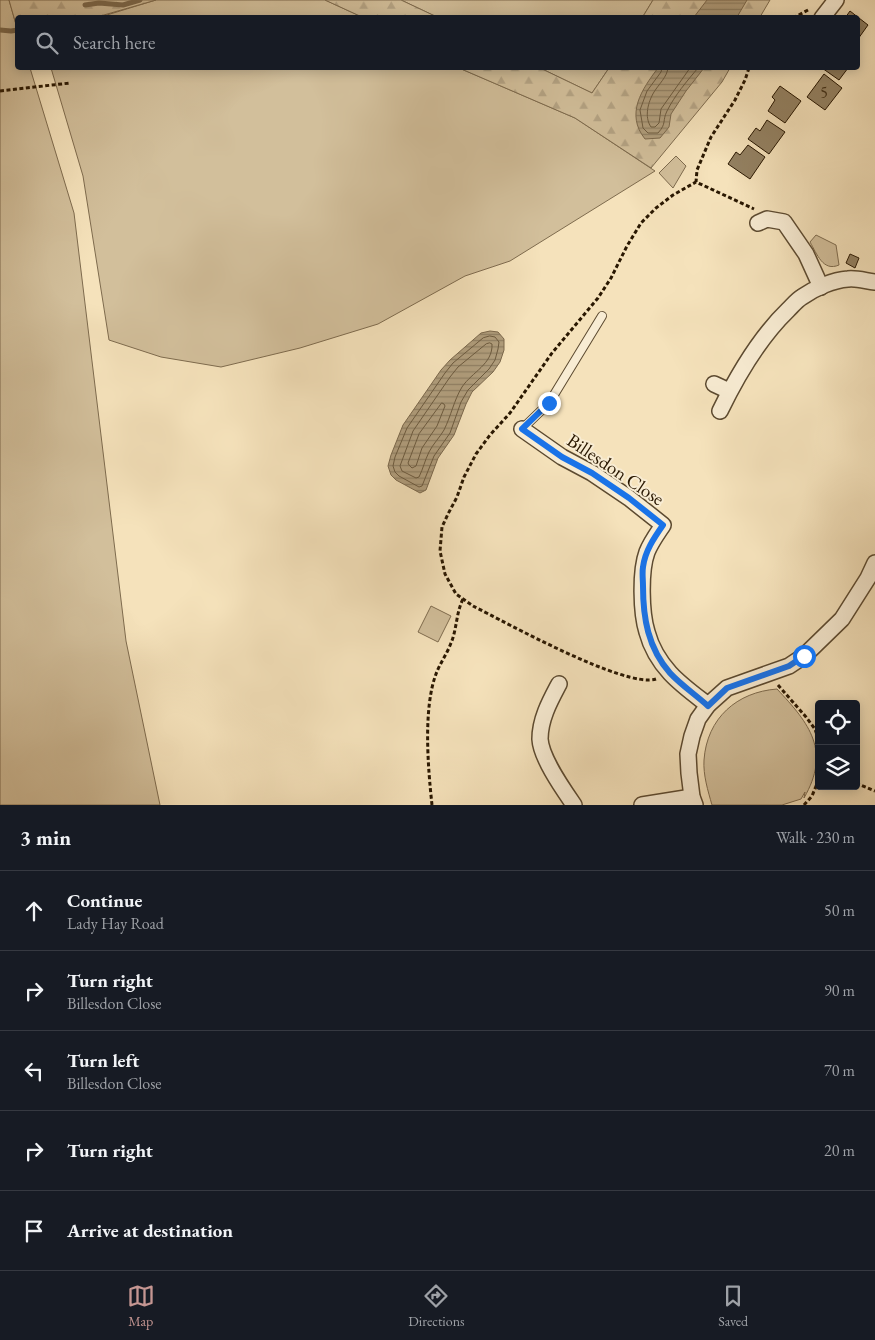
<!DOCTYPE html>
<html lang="en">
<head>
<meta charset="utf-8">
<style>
	body { margin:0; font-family:"EB Garamond",serif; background:#20242c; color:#f1f3f6 }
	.controls { position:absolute; right:15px; bottom:15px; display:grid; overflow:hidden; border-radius:5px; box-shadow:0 2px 12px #0003 }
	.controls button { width:45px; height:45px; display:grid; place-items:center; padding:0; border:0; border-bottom:1px solid #363941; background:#171b24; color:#f1f3f6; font:25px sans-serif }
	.stop { position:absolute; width:15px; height:15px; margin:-11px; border:4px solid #1a73e8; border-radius:50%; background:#fff }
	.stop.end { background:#1a73e8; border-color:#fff; box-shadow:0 1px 5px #0008 }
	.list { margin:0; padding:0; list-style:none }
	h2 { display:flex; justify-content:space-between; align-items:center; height:65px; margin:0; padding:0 20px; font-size:21px }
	h2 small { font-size:16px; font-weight:400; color:#9ea1a6 }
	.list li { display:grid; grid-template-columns:32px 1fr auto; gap:15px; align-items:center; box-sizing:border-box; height:80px; padding:0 20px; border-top:1px solid #363941 }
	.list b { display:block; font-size:19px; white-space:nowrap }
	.list p { margin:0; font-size:16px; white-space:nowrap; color:#9ea1a6 }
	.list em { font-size:16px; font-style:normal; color:#9ea1a6 }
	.icon { flex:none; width:28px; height:28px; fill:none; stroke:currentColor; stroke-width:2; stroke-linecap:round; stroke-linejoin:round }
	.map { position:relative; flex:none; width:875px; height:805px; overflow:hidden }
	.search { position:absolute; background:#171b24; box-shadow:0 2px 12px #0003; left:15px; right:15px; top:15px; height:55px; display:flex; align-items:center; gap:12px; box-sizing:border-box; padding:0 18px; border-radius:5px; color:#9ea1a6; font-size:19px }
	.sheet { height:465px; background:#171b24 }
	nav { display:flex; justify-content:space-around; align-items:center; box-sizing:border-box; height:70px; border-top:1px solid #363941; background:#171b24; font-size:14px; color:#9ea1a6 }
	nav a { display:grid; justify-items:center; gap:2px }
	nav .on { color:#c59692 }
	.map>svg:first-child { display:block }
	.green { fill:#d2bf9b; stroke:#7e6b4e }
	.forest { fill:url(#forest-firs); stroke:#7e6b4e }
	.water { fill:url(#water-rules); stroke:#7a674b }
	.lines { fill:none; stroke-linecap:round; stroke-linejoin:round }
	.shore { stroke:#6c5a3e; stroke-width:1 }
	.stream { stroke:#7a674b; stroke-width:5 }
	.building { fill:#938162; stroke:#291701 }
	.lane-casing { stroke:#5c4a30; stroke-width:10 }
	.street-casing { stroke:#5c4a30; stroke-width:18 }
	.path { stroke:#291701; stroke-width:3; stroke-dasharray:4 2.5; stroke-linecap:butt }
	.lane { stroke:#f8ecd3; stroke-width:8 }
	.street { stroke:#f8ecd3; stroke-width:15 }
	.route { stroke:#1a73e8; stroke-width:6 }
	.labels { text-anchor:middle; stroke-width:4; stroke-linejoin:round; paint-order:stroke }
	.number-label { font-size:16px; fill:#443219 }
	.street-label { font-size:19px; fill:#291701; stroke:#f8ecd3 }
</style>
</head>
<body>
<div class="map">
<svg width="875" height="805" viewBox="0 0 875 805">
	<defs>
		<pattern id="forest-firs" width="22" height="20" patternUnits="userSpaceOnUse" patternTransform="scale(1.25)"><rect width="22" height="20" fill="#d2bf9b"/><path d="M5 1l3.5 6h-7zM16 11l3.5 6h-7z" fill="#b4a384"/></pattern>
		<pattern id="water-rules" width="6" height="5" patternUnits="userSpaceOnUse" patternTransform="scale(1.25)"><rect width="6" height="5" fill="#b09d7c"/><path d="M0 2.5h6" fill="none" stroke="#8f7f63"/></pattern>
	</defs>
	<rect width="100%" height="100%" fill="#f5e2bb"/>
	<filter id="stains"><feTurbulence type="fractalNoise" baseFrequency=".004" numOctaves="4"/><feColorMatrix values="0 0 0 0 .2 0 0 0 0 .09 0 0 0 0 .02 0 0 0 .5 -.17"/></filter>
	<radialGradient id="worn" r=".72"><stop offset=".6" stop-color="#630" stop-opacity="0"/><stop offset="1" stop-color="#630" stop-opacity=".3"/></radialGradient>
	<g class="green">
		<path d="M0,0H9L17,28L18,68H30L74,213L126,641L160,805H0Z"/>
		<path d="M156,0H325L362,17L97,18Z"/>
		<path d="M401,0H653L642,18L437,17Z"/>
		<path d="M51,68H459L575,118L655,171L510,261L465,276L378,324L300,348L221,367L161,357L109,340L83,176Z"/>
		<path d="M540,68H609L592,93Z"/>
		<path d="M676,156L686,166L673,188L659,173Z"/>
		<path d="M816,235L836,245L839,265C823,272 817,254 810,242Z"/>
		<path d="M431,606L451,616L438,642L418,632Z"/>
		<path d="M777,689C810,724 831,751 804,798L805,792L801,799L782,805H712C708,791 703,775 704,760C707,718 737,692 777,689Z"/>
	</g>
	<g class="forest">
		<path d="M9,0H156L97,17L18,18L17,28Z"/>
		<path d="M325,0H401L437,17H362Z"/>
		<path d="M653,0H770L760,17L642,18Z"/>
		<path d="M459,68H540L592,93L609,68H730L722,82L651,168L575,118Z"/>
	</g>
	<g class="water">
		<path d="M707,0H747L737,17H694Z"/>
		<path d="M658,68H704L686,91L671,114L669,127L660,138L645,139C625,114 642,89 658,68Z"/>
		<path d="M490,331L498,332L504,339V350L500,362L493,372L472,392L466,404L454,435L438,458L426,490L420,493L396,480L391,475L388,466L391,455L403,425L441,370L450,360L481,333Z"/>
	</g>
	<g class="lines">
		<g class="shore">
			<path d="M662,68L661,72L647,91L640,110L643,128L648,133H658C667,123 662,121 667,111C675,95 687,81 698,68"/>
			<path d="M668,68C667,77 659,84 654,92C648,102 644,117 651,127H655L659,123L661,109L690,68"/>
			<path d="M490,336L495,337L499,342L498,349L495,360L489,369L468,390L461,402L450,433L434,456L422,486L419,487L399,476L395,472L393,466L395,457L407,428L445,373L453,363L483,338Z"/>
			<path d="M490,343L492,344C493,364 472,372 462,387C454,400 451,416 444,430C440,437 433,444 429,452C425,460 423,469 419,477L416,478L402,471L400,466L413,431L450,377L458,367L486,344Z"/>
			<path d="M442,403L444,404L445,406L437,426L422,448L416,466L412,468L409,465L408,463L419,434Z"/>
		</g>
		<g class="stream">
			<path d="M85,5L99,3L123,5L140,0"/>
			<path d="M0,30L11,31L18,30"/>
		</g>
	</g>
	<g class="building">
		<path d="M850,11L868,25L858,39V18H845Z"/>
		<path d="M822,68H848L839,80Z"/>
		<path d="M824,74L842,88L825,110L807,97Z"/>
		<path d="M780,86L801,101L785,123L768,111L775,100L772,97Z"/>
		<path d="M767,120L785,132L769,154L748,139L756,128L760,131Z"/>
		<path d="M748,145L765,157L750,179L728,164L736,152L740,155Z"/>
		<path d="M850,254L859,258L855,268L846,263Z"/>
	</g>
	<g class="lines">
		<defs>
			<path id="lane" d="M522,429L549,403L602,316"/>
			<g id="street">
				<path d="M822,18L836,0"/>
				<path d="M758,223L767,219L784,222L806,254L821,287"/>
				<path d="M714,384L729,391"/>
				<path d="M720,411C737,376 760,337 788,310C793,305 797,300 802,297C815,288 833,280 848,279C857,278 866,281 875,282"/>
				<path d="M522,429L562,457L592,473L629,498L663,525C657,534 651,542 647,552C640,571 641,613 647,632C651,647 660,662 670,673C681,685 695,695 708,705"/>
				<path d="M559,684C550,701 540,719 540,739C541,758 563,789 574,805"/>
				<path d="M642,805L692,797"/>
				<path d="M695,805L692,797L689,773L688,754L692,736L698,719L708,705L727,688L789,666L804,656L842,619L868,578L875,563"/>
			</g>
		</defs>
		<use href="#lane" class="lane-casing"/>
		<use href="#street" class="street-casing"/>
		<g class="path">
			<path d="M793,18L810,9"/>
			<path d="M749,68L745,80L735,100L711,137L697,170L696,182L754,209"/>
			<path d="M0,91L70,83"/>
			<path d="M656,679C626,689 505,622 473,606L456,594L445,574L440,551L442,527L448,514L457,497L464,477L476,454L490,435L510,413L552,353L598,298L611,278L627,246L641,223L656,208L673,195L696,182"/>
			<path d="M778,685L806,717L815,729L819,741"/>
			<path d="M856,783L875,791"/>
			<path d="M432,805C428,768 423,709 436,674C440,663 447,654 451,643C457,629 456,613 463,599"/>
			<path d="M804,805L812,796L819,779"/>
		</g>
		<use href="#lane" class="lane"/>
		<use href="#street" class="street"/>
	</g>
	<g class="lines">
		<path class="route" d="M549,403L522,429L562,457L592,473L629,498L663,525C654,538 645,551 643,567C642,573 643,580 643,586C643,618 648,648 670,673C681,685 696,695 708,706L727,688L789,666L804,656"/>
	</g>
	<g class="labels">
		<g class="number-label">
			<text x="824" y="98">5</text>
		</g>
		<g class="street-label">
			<text transform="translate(616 469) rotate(34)" y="7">Billesdon Close</text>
		</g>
	</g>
	<rect width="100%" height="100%" filter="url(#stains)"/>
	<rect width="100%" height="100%" fill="url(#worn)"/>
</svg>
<div class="controls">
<button><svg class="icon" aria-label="locate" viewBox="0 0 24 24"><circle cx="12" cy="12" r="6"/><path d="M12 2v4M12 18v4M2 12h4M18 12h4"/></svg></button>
<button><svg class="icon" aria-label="layers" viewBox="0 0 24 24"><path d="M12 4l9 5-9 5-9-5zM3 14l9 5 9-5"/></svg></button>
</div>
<div class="stop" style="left:804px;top:656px"></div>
<div class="stop end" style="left:549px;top:403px"></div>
<div class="search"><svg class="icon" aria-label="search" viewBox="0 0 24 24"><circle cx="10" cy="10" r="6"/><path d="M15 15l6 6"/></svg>Search here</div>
</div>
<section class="sheet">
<h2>3 min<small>Walk · 230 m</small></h2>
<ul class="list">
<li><svg class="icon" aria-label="ahead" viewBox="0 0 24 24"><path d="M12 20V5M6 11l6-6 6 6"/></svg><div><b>Continue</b><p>Lady Hay Road</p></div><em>50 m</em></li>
<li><svg class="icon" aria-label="right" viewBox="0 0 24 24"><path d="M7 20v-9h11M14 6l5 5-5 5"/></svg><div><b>Turn right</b><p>Billesdon Close</p></div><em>90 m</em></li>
<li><svg class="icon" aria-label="left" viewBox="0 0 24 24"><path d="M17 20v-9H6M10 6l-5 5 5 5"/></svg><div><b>Turn left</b><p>Billesdon Close</p></div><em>70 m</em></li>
<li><svg class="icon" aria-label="right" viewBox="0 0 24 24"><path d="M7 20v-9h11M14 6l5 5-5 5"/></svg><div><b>Turn right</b></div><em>20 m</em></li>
<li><svg class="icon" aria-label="arrive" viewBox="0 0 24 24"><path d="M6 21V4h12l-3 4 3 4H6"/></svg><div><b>Arrive at destination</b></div></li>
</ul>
</section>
<nav>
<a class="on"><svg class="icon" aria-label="map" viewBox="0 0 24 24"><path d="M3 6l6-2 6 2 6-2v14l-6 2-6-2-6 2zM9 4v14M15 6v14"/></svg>Map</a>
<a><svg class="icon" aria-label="directions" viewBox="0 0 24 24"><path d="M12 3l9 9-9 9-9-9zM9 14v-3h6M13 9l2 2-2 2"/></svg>Directions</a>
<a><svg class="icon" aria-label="saved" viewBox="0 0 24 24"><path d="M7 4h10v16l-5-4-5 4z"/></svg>Saved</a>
</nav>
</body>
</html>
